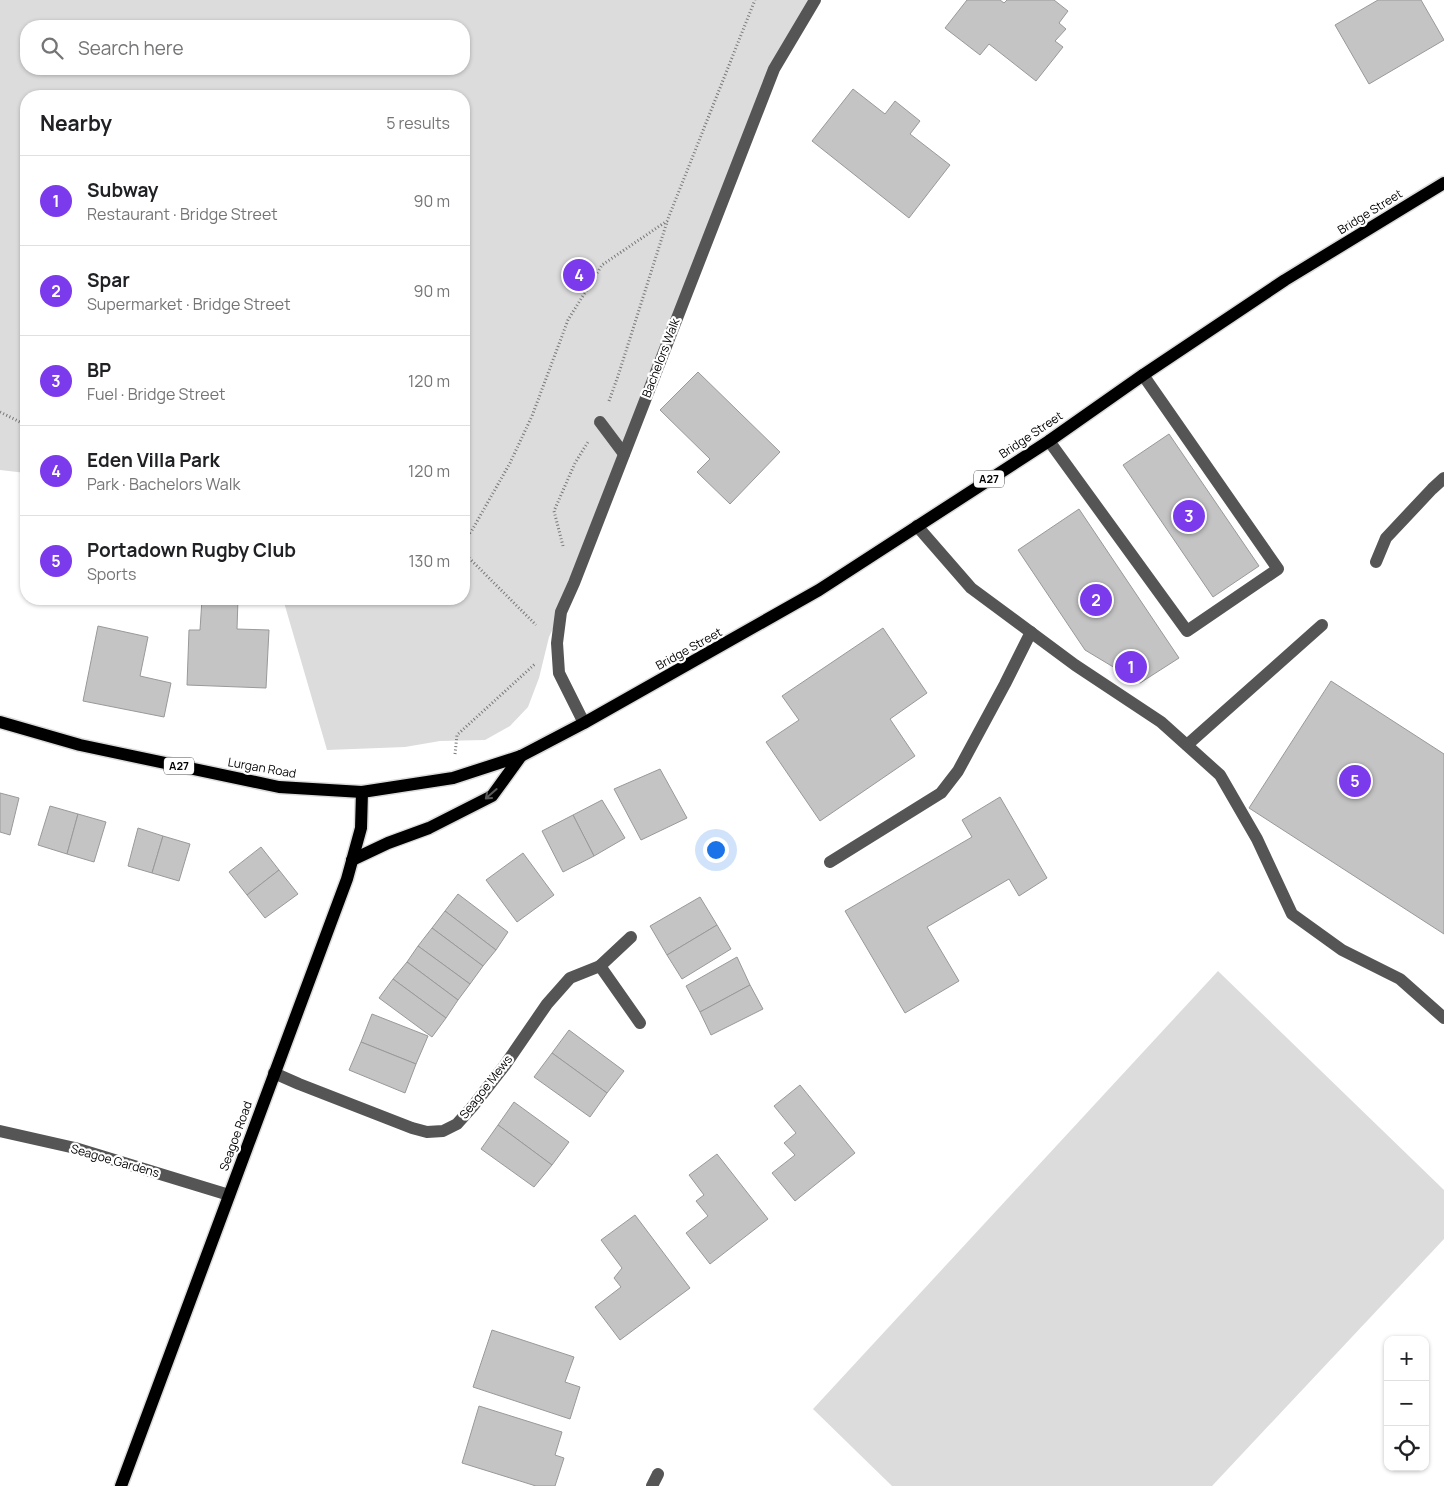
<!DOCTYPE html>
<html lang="en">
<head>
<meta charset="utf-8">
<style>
	body { margin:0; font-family:Manrope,sans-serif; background:#f6f6f6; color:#202124 }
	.controls { position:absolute; right:15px; bottom:15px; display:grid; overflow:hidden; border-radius:10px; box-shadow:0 1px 4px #0004 }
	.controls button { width:45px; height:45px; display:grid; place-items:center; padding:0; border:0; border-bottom:1px solid #e0e0e0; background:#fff; color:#202124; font:25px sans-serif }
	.you { position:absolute; left:715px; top:849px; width:18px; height:18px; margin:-12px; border:4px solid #fff; border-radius:50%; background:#1a73e8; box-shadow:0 0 0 8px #1a73e833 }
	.badge { display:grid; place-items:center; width:32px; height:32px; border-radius:50%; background:#7c3aed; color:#fff; font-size:16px; font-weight:700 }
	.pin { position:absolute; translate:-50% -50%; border:2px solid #fff; box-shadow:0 1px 5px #0006 }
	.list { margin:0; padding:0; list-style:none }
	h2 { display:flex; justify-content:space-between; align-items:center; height:65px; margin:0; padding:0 20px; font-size:21px }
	h2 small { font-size:16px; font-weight:400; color:#757577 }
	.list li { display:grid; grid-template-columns:32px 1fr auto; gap:15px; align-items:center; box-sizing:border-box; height:90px; padding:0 20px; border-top:1px solid #e0e0e0 }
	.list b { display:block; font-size:19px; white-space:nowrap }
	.list p { margin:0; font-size:16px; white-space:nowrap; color:#757577 }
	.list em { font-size:16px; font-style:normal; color:#757577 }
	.icon { flex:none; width:28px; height:28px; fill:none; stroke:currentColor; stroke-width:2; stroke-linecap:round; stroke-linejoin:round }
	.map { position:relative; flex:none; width:1444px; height:1486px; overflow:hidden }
	.search { position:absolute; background:#fff; box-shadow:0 1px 4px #0004; left:20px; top:20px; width:450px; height:55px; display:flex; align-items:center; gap:12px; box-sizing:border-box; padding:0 18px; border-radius:20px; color:#757577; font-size:19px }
	.panel { position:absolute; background:#fff; box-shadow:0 1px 4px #0004; left:20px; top:90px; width:450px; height:515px; border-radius:20px }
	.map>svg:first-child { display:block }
	.green { fill:#dcdcdc; fill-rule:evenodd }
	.building { fill:#c4c4c4; stroke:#999 }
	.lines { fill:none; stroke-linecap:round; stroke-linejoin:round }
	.major-casing { stroke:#dbdbdb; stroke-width:15 }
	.path { stroke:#777; stroke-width:3; stroke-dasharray:1 2.5; stroke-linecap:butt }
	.minor { stroke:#555; stroke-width:12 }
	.major { stroke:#000; stroke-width:12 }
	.oneway { stroke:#595959 }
	.labels { text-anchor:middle; stroke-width:4.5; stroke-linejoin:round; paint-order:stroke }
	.shield { fill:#fff; stroke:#4c4c4c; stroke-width:1 }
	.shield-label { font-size:11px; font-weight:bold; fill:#000 }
	.street-label { font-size:12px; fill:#000; stroke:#fff }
</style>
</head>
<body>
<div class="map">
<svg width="1444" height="1486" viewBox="0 0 1444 1486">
	<rect width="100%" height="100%" fill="#fff"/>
	<g class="green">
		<path d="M0,0H815L774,69L561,612L549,637L539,678L528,707L510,726L485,740L440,741L405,747L327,750L283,599H464V96H26V473L0,470ZM26,26H464V69H26Z"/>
		<path d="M1218,971L1444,1190V1239L1212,1486H892L813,1409Z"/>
	</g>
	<g class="building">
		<path d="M967,0H1000L1004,3L1007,0H1054L1068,11L1059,23L1066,29L1055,41L1063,47L1036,81L989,44L980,55L945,28Z"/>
		<path d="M1378,0H1421L1444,40L1369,84L1335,25Z"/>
		<path d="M853,89L885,114L895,101L920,121L910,134L950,165L909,218L812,141Z"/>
		<path d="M698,372L780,452L730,504L697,472L710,459L660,410Z"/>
		<path d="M1169,434L1259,566L1213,597L1123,465Z"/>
		<path d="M1079,509L1179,658L1140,683L1085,650L1018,550Z"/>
		<path d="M202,599H238L237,629L269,630L266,688L187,685L189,630H200Z"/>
		<path d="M98,626L148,637L140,676L171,683L164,717L83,701Z"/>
		<path d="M883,628L927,693L890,719L915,756L820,821L766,742L799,720L782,696Z"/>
		<path d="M1331,681L1444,754V934L1249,808Z"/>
		<path d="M660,769L687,818L641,840L614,789Z"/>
		<path d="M0,793L19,798L10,835L0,832Z"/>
		<path d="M1000,797L1047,878L1019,896L1009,879L927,927L959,981L905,1013L845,911L972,837L962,820Z"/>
		<path d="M602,800L625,838L594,856L573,815Z"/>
		<path d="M50,806L78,814L67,854L38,845Z"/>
		<path d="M78,814L106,822L94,862L67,854Z"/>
		<path d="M573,815L594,856L563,872L542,831Z"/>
		<path d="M138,828L163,836L152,873L128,866Z"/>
		<path d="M163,836L190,844L179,881L152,873Z"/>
		<path d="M261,847L279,870L247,895L229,872Z"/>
		<path d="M523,853L554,895L517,922L486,880Z"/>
		<path d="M279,870L298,894L265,918L247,895Z"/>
		<path d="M458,894L508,932L496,950L445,911Z"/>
		<path d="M700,897L717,925L667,955L650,926Z"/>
		<path d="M445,911L496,950L483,966L432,928Z"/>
		<path d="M717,925L731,949L682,979L667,955Z"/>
		<path d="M432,928L483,966L470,984L418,946Z"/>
		<path d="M418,946L470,984L458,1000L407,962Z"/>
		<path d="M737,957L750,985L700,1012L686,986Z"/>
		<path d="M407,962L458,1000L446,1018L393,979Z"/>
		<path d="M393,979L446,1018L432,1037L379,998Z"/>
		<path d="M750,985L763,1009L711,1035L700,1012Z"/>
		<path d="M372,1014L428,1036L416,1064L361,1042Z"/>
		<path d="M569,1030L624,1071L607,1093L552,1053Z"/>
		<path d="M361,1042L416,1064L405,1093L349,1070Z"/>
		<path d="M552,1053L607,1093L590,1117L534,1077Z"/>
		<path d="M800,1085L855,1153L795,1201L772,1173L795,1155L784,1143L796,1133L774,1106Z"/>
		<path d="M514,1102L569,1142L552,1165L498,1125Z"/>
		<path d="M498,1125L552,1165L534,1187L481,1149Z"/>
		<path d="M717,1154L768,1219L710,1264L686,1233L708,1216L696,1201L704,1195L689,1175Z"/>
		<path d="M635,1215L690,1288L620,1340L595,1307L621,1287L614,1278L622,1268L601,1240Z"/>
		<path d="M492,1330L574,1357L565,1382L580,1387L570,1419L473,1387Z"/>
		<path d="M479,1406L562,1432L555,1455L564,1458L555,1486H536L462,1463Z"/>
	</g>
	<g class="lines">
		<defs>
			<g id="major">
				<path d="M0,722L80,745L279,787L362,792L453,778L521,756L584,723L819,590L1049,441L1143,375L1285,280L1444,183"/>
				<path d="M352,860L388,843L429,828L492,796L521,756"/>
				<path d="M121,1486L347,879L361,828L362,792"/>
			</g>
		</defs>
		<use href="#major" class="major-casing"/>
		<g class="path">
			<path d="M609,401L618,376L667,222"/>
			<path d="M0,412L26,425"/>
			<path d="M464,537L471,532L510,463L532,416L568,320L602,265L667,221L755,0"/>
			<path d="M563,546L554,511L575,463L588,442"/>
			<path d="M464,553L536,625"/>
			<path d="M455,754L457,735L536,663"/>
		</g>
		<g class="minor">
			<path d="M600,422L624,454"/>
			<path d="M1049,441L1187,631L1278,569L1143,375"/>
			<path d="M917,526L971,588L1075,665L1161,722L1220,775L1257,839L1292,914L1342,950L1400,979L1444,1018"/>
			<path d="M1376,562L1386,538L1432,489L1444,478"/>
			<path d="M584,723L559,673L557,643L561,612L574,583L774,69L815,0"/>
			<path d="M1187,745L1322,625"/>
			<path d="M830,862L941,793L958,771L1005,684L1031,632"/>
			<path d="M600,966L640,1023"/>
			<path d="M274,1073L299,1084L412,1128L427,1132L443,1131L457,1124L473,1106L505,1065L547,1004L570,978L600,966L631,937"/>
			<path d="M0,1131L75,1148L229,1195"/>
			<path d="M652,1486L658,1474"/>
		</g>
		<use href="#major" class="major"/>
	</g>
	<defs><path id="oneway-shaft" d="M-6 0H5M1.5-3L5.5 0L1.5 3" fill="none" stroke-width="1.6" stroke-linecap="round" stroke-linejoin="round" transform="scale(1.25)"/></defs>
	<use class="oneway" href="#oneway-shaft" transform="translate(491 794) rotate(139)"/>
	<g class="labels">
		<g class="shield">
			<rect x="974" y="470.5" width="30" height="17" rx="4"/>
			<rect x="164" y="757.5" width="30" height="17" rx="4"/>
		</g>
		<g class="shield-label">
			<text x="989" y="483">A27</text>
			<text x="179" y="770">A27</text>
		</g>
		<g class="street-label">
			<text transform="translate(1370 212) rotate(-32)" y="4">Bridge Street</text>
			<text transform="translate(661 358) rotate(-69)" y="4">Bachelors Walk</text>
			<text transform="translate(1031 435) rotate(-34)" y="4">Bridge Street</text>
			<text transform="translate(689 649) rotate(-29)" y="4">Bridge Street</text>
			<text transform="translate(262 768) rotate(10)" y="4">Lurgan Road</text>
			<text transform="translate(486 1087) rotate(-52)" y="4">Seagoe Mews</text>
			<text transform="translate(236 1136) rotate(-70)" y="4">Seagoe Road</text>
			<text transform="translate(115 1161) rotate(16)" y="4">Seagoe Gardens</text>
		</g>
	</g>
</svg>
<div class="controls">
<button>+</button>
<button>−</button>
<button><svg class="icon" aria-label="locate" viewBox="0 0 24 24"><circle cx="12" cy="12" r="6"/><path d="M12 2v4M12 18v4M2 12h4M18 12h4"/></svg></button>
</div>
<div class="you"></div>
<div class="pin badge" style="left:1131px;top:667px">1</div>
<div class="pin badge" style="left:1096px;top:600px">2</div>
<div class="pin badge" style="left:1189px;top:516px">3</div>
<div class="pin badge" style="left:579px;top:275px">4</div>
<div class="pin badge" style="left:1355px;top:781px">5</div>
<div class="search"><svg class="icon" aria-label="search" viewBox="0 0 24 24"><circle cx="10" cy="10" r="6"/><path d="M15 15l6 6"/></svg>Search here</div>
<section class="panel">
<h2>Nearby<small>5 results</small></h2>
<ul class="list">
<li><span class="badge">1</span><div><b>Subway</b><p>Restaurant · Bridge Street</p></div><em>90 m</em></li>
<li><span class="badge">2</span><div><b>Spar</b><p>Supermarket · Bridge Street</p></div><em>90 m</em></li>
<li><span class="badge">3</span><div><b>BP</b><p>Fuel · Bridge Street</p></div><em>120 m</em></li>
<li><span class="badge">4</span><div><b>Eden Villa Park</b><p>Park · Bachelors Walk</p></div><em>120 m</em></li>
<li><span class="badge">5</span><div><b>Portadown Rugby Club</b><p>Sports</p></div><em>130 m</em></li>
</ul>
</section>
</div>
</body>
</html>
